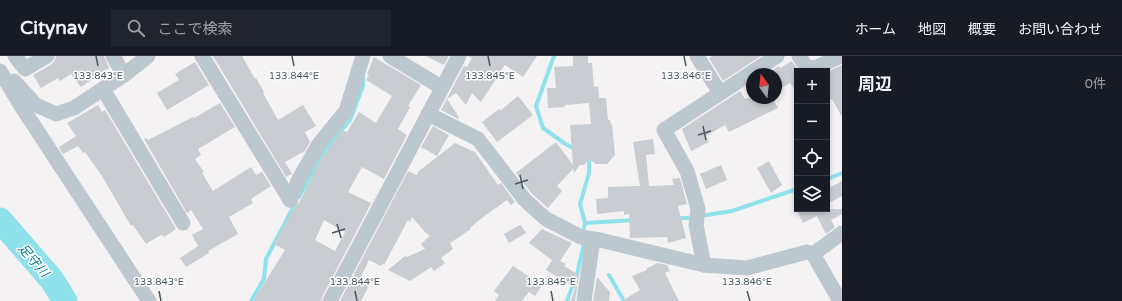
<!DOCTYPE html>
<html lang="ja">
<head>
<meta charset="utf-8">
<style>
	body { margin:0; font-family:"Varela Round","Noto Sans JP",sans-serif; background:#20242c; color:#f1f3f6 }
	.controls { position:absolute; right:12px; top:12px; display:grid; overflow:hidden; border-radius:0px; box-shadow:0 2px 6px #0003 }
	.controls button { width:36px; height:36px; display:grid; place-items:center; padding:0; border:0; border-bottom:1px solid #363941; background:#171b24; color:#f1f3f6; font:20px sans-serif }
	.compass { position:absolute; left:746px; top:12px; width:36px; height:36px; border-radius:50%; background:#171b24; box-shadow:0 2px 6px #0003; rotate:345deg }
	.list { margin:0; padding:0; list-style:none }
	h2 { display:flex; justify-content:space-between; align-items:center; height:52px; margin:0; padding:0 16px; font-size:17px }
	h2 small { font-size:13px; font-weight:400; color:#9ea1a6 }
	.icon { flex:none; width:22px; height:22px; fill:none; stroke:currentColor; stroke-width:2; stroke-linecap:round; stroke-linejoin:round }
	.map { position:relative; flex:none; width:842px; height:245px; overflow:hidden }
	header { display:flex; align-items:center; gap:24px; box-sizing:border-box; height:56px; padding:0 20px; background:#171b24; border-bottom:1px solid #363941 }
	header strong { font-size:19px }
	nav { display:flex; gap:22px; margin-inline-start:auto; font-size:14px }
	.search { width:280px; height:36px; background:#20242c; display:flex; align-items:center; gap:10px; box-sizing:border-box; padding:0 14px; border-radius:0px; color:#9ea1a6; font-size:15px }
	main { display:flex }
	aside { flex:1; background:#171b24 }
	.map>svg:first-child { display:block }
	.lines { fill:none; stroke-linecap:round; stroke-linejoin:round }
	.stream { stroke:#8fe2ec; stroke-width:4 }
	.river { stroke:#8fe2ec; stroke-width:25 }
	.building { fill:#c9cdd1; fill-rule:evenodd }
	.street { stroke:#bdc7ce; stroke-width:15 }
	.ticks { fill:none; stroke:#49575f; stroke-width:1.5 }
	.labels { text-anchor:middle; stroke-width:3; stroke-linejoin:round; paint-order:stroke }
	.water-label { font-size:13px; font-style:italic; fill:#0e818f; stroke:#fff }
	.ticks-label { font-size:10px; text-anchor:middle; fill:#49575f; stroke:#fff; stroke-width:3; stroke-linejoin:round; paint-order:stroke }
</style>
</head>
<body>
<header>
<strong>Citynav</strong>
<div class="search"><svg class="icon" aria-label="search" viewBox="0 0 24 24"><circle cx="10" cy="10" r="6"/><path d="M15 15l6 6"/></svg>ここで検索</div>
<nav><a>ホーム</a><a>地図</a><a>概要</a><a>お問い合わせ</a></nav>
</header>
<main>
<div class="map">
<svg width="842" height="245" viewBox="0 0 842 245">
	<rect width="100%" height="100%" fill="#f4f2f2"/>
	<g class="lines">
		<g class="stream">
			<path d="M554,0L536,50L543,72L564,87L576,94"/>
			<path d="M827,123L842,117"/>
			<path d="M299,141L325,94L350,64L363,30V20"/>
			<path d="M676,162H688L732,155L797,133"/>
			<path d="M585,167L635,164"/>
			<path d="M609,219L624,245"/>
			<path d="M251,245L264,223L266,203L296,146"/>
			<path d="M567,245L577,218L584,188L583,177L585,167L580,148L589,117V106L585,100"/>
		</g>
		<path class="river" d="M0,164L52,224L65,245"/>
	</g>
	<g class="building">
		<path d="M56,0H104L109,12L81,31L71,18L60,25L58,22L41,32L33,19L52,8L55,4Z"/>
		<path d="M213,0H242L255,23L256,22L264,36L263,37L278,64L303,49L316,70L305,76L310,86L305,95L285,106L292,118L286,121Z"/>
		<path d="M426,0H449L444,9Z"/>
		<path d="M468,0H537L523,21L505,9L500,16L495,14L499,18L481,46L472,37L466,49L456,37L447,43L459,61L458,63L441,54L464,10L467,11L472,2Z"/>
		<path d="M573,0H588V7H592L594,31L598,30L599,42H606L608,64H610L611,68H612L615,99L607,108H596L589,103L584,109H580L574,117L573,113L557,130L562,135L548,152L532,138L516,117L556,86L573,109L570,69L591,68L589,47L565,49V51L548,52L547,32H556L554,11L573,10Z"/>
		<path d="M712,0H761L723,25L709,2Z"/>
		<path d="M374,1L421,29L408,50L410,51L398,73L407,79L322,241L321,245H253L285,194L274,188L294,152L299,147L321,103L342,74L347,76L359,56L376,67L392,40L366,24L369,19L367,18ZM362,111L384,123L371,147L348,136ZM324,164L345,176L335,195L315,184Z"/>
		<path d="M792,5L797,13V37L790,27L776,35V18H766L779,10L780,12Z"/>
		<path d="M195,6L209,29L167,54L157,37L179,24L175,18Z"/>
		<path d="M842,9V61L832,43L827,46V16Z"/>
		<path d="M740,35L745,43L748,42H772L778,52L729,76L725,69L706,80L709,86L691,95L682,73Z"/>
		<path d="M518,40L533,59L497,86L482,66L499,53L501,54Z"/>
		<path d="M220,47L235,71L198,93L201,99L195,103L204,116L202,117L213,135L251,111L256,119L262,116L271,130L251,143L253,147L229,161L238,178L208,195L209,197L186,211L180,202L198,190L192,179L203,173L191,154L187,157L144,83L146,82L148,84L193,61L194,62Z"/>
		<path d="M98,49L102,56L105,54L176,173L164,181L162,179L159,180L146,188L133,169L131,170L102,120L85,96L83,97L78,90L63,98L59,91L76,80L67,67Z"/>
		<path d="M433,70L449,79L437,100L421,91Z"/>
		<path d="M653,83L655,98L646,99L649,130L674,129L672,123L680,122L687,148L678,150L686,182L668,187L667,181L630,182L629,158L624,159V155L597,158L596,143L608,142V131L640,130L633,86Z"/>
		<path d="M455,87L475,96L498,129L501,127L515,146L511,149L507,144L483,161L470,172L471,173L450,187L453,193L441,202L445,207L434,215L431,211L410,225L388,214L405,200L407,201L425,193L421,188L430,180L425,176L412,161L410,166L408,164L384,209L383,207L381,210L369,204L360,223L370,228L361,245H340L408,115L417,119L419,115Z"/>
		<path d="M769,105L782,129L771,137L757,112Z"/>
		<path d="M721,109L727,124L706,133L700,118Z"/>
		<path d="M842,125V140L827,148V133Z"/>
		<path d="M796,153H842V158L831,164L835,171L826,178L817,160L803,167Z"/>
		<path d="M521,169L526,177L509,187L504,178L516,171Z"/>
		<path d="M542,173L572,187L560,205L566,208L564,210L579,219L575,245H571L575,232L546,214L552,204L529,187Z"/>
		<path d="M657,207L667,209L670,215L665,217L679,245H622L640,234L632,220L647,214L646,213Z"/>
		<path d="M513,210L542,229L535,240L529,236L522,245H495L499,239L494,235Z"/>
		<path d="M597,221L610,236L609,245H593Z"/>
	</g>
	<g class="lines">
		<g class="street">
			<path d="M15,0L25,13L47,0"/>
			<path d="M113,0L124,19"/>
			<path d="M202,0L290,144"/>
			<path d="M390,0L441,31"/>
			<path d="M697,0L720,37"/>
			<path d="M799,0L807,12L817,11L841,0"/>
			<path d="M0,15L21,50L149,245"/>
			<path d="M14,25L36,49L56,58L74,52L124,19L148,0"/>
			<path d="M103,33L183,167"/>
			<path d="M428,58L478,83L525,144L546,163L581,181L600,184L704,209L747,212L807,196L813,198L840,245"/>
			<path d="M290,144L299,123L319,88L346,55L363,0"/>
			<path d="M813,198L842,177"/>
			<path d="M704,209L696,169L698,153L687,115L664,74L777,0"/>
			<path d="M330,245L459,0"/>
			<path d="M584,245L593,183"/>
		</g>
	</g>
	<path class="ticks" d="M96,0L98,10M292,0L294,10M488,0L490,10M684,0L686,10M703,70L706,84M698,79L711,75M520,119L523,133M515,128L528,124M337,168L341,182M332,177L345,173M159,235L161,245M355,235L357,245M551,235L553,245M747,235L750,245"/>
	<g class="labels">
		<g class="water-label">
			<text transform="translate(34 204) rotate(49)" y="5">足守川</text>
		</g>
	</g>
	<g class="ticks-label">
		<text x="98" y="23">133.843°E</text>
		<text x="294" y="23">133.844°E</text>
		<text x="490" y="23">133.845°E</text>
		<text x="686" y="23">133.846°E</text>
		<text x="159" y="229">133.843°E</text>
		<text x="355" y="229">133.844°E</text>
		<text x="551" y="229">133.845°E</text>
		<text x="747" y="229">133.846°E</text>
	</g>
</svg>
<div class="controls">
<button>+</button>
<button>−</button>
<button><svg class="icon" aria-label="locate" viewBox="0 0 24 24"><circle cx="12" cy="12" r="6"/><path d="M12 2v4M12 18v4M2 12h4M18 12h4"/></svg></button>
<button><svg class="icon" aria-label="layers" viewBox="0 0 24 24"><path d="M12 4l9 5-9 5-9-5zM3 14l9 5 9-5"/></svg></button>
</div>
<svg class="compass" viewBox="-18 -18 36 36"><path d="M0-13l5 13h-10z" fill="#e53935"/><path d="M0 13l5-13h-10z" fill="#9ea1a6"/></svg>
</div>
<aside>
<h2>周辺<small>0件</small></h2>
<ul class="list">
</ul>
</aside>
</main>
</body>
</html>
